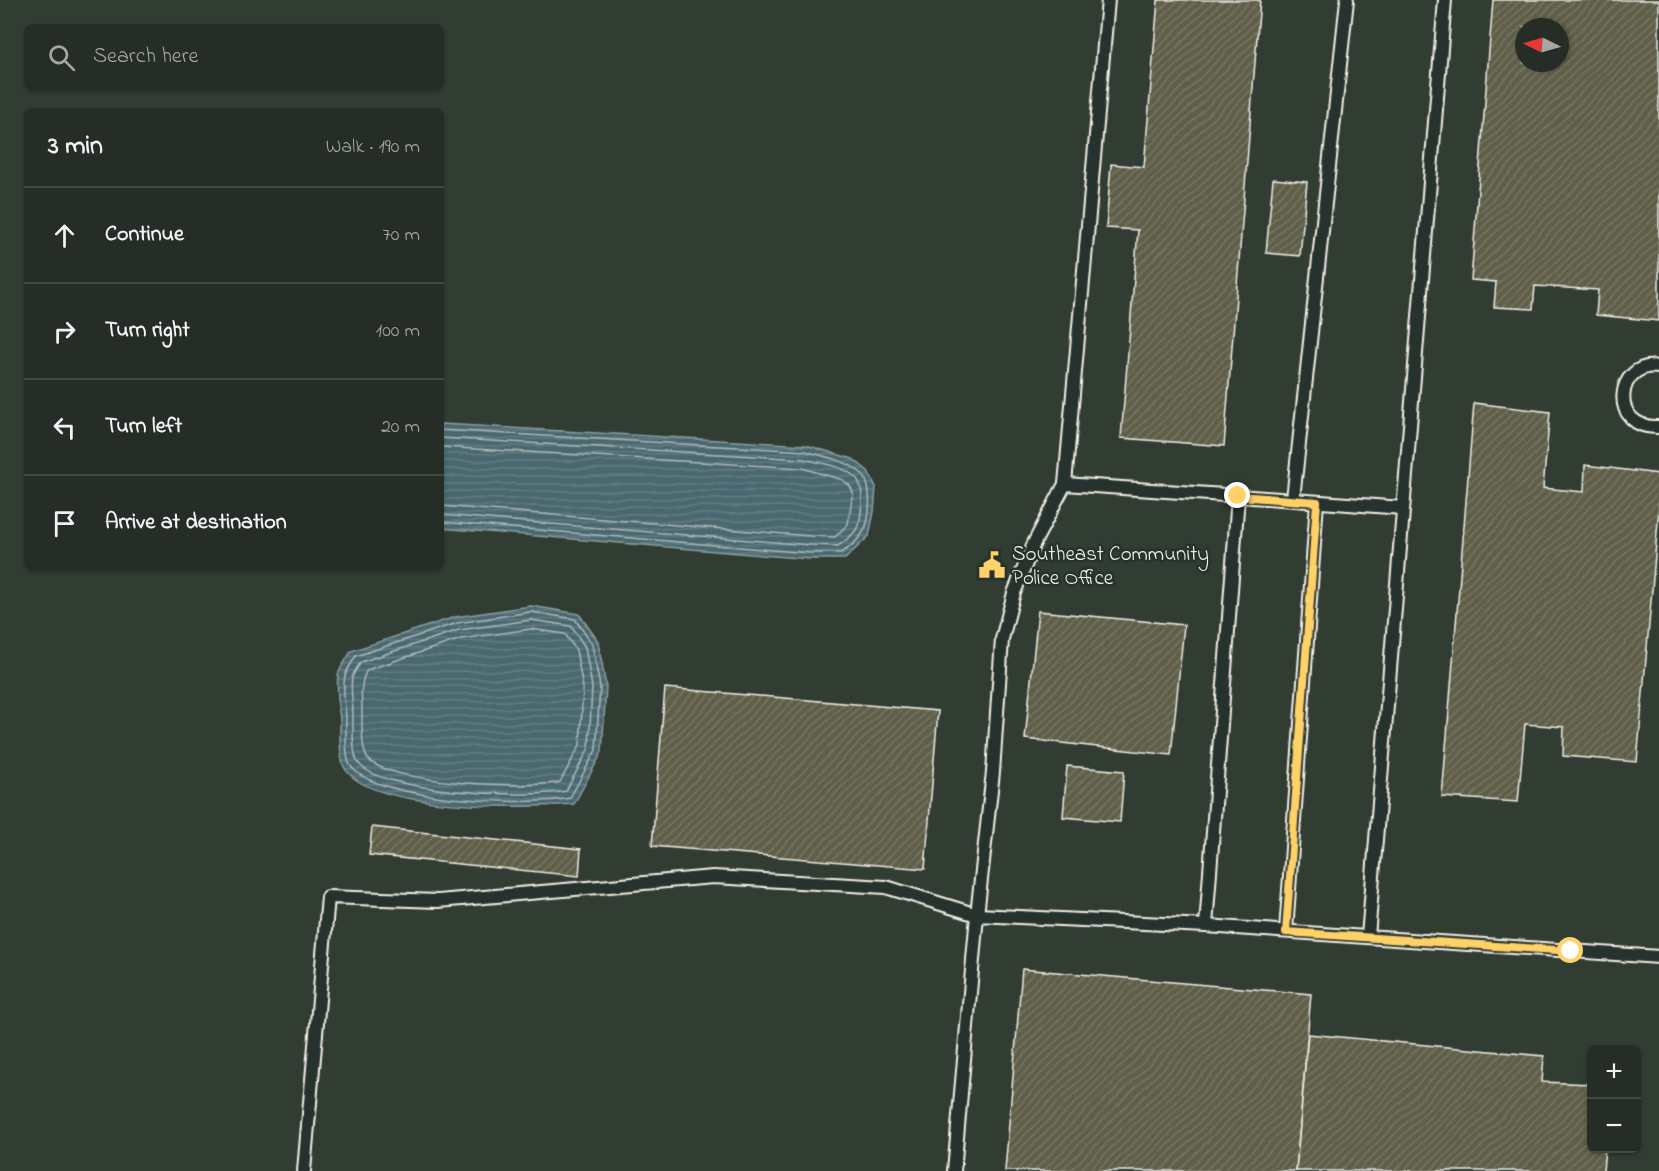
<!DOCTYPE html>
<html lang="en">
<head>
<meta charset="utf-8">
<style>
	body { margin:0; font-family:"Indie Flower",sans-serif; background:#313932; color:#f1f3f6 }
	.controls { position:absolute; right:18px; bottom:18px; display:grid; overflow:hidden; border-radius:9px; box-shadow:0 2px 4px #0004 }
	.controls button { width:54px; height:54px; display:grid; place-items:center; padding:0; border:0; border-bottom:2px solid #424943; background:#252d26; color:#f1f3f6; font:30px sans-serif }
	.compass { position:absolute; left:1515px; top:18px; width:54px; height:54px; border-radius:50%; background:#252d26; box-shadow:0 2px 4px #0004; rotate:275deg }
	.stop { position:absolute; width:18px; height:18px; margin:-14px; border:4px solid #ffd166; border-radius:50%; background:#fff }
	.stop.end { background:#ffd166; border-color:#fff; box-shadow:0 2px 6px #0008 }
	.list { margin:0; padding:0; list-style:none }
	h2 { display:flex; justify-content:space-between; align-items:center; height:78px; margin:0; padding:0 24px; font-size:26px }
	h2 small { font-size:20px; font-weight:400; color:#a3a8a7 }
	.list li { display:grid; grid-template-columns:39px 1fr auto; gap:18px; align-items:center; box-sizing:border-box; height:96px; padding:0 24px; border-top:2px solid #424943 }
	.list b { display:block; font-size:22px; white-space:nowrap }
	.list em { font-size:20px; font-style:normal; color:#a3a8a7 }
	.icon { flex:none; width:33px; height:33px; fill:none; stroke:currentColor; stroke-width:2; stroke-linecap:round; stroke-linejoin:round }
	.map { position:relative; flex:none; width:1659px; height:1171px; overflow:hidden }
	.search { position:absolute; background:#252d26; box-shadow:0 2px 4px #0004; left:24px; top:24px; width:420px; height:66px; display:flex; align-items:center; gap:15px; box-sizing:border-box; padding:0 21px; border-radius:9px; color:#a3a8a7; font-size:22px }
	.panel { position:absolute; background:#252d26; box-shadow:0 2px 4px #0004; left:24px; top:108px; width:420px; height:462px; border-radius:9px }
	.map>svg:first-child { display:block }
	.water { fill:url(#water-rules); stroke:#8e9fa0; stroke-width:1.5 }
	.lines { fill:none; stroke-linecap:round; stroke-linejoin:round }
	.shore { stroke:#b0bab8; stroke-width:1.5 }
	.building { fill:url(#building-hatch); stroke:#f4f1e8; stroke-width:1.5; fill-rule:evenodd }
	.lane-casing { stroke:#f4f1e8; stroke-width:16 }
	.lane { stroke:#26332d; stroke-width:12 }
	.route { stroke:#ffd166; stroke-width:8 }
	.labels { text-anchor:middle; stroke-width:5; stroke-linejoin:round; paint-order:stroke }
	.poi-label { font-size:21px; fill:#f4f1e8; stroke:#26332d; text-anchor:start }
</style>
</head>
<body>
<div class="map">
<svg width="1659" height="1171" viewBox="0 0 1659 1171">
	<defs>
		<pattern id="water-rules" width="6" height="5" patternUnits="userSpaceOnUse" patternTransform="scale(1.5)"><rect width="6" height="5" fill="#4a6870"/><path d="M0 2.5h6" fill="none" stroke="#657e84"/></pattern>
		<pattern id="building-hatch" width="6" height="6" patternUnits="userSpaceOnUse" patternTransform="scale(1.5)"><rect width="6" height="6" fill="#5f5f4a"/><path d="M-1 1l2-2M0 6l6-6M5 7l2-2" fill="none" stroke="#777664"/></pattern>
	</defs>
	<rect width="100%" height="100%" fill="#313c33"/>
	<filter id="ink" filterUnits="userSpaceOnUse"><feTurbulence type="fractalNoise" baseFrequency=".0167" numOctaves="2"/><feDisplacementMap in="SourceGraphic" scale="12" xChannelSelector="R" yChannelSelector="G"/><feConvolveMatrix kernelMatrix="1 2 1 2 8 2 1 2 1" color-interpolation-filters="sRGB"/></filter>
	<g filter="url(#ink)">
		<g class="water">
			<path d="M441,424L806,445L853,459L868,471L876,487L874,512L869,536L845,559H810L441,528Z"/>
			<path d="M531,606L579,614L598,641L606,686L602,752L574,804C528,808 369,812 344,767C339,758 340,732 340,721C339,709 336,687 338,675C340,667 348,658 351,651L455,617Z"/>
		</g>
		<g class="lines">
			<g class="shore">
				<path d="M441,430L805,451C824,457 847,460 861,473C873,484 871,522 862,534C857,541 848,549 841,553H810L441,522"/>
				<path d="M441,438L804,459C820,463 846,466 857,479C865,488 862,520 856,530C852,535 844,542 838,546L810,545L441,515"/>
				<path d="M441,447L802,468L843,480L850,486L853,492L848,524L835,537L811,536L441,506"/>
				<path d="M531,612L575,619L592,644L600,687L596,750L570,798C533,806 367,802 349,763C345,753 346,729 346,718C345,705 342,688 345,676C347,670 352,662 356,656L457,623Z"/>
				<path d="M531,620L571,626L585,647L592,687L589,748L566,791C531,798 375,794 357,761C352,751 353,726 353,715C353,704 350,689 352,678C353,673 358,667 361,662L459,630Z"/>
				<path d="M531,629L565,634L576,650L583,688L580,745L560,782C527,789 389,784 368,759C361,751 362,725 362,714C362,698 359,684 367,670L461,639Z"/>
			</g>
		</g>
		<g class="building">
			<path d="M1158,0H1260L1224,446L1121,438L1138,230L1106,228L1111,164L1144,167Z"/>
			<path d="M1493,0H1659V321L1596,315L1598,290L1535,286L1533,309L1494,307L1496,282L1471,280ZM1524,27H1560V63H1524Z"/>
			<path d="M1273,179L1307,182L1300,256L1266,253Z"/>
			<path d="M1474,403L1550,412L1543,488L1584,492L1585,465L1659,474V509L1637,762L1563,756L1564,727L1525,724L1518,802L1442,797Z"/>
			<path d="M1038,611L1184,625L1171,755L1025,739Z"/>
			<path d="M665,688L938,711L925,869L652,846Z"/>
			<path d="M1067,766L1124,771L1120,822L1063,817Z"/>
			<path d="M372,827L581,849L579,876L369,855Z"/>
			<path d="M1022,969L1311,994L1296,1171H1005Z"/>
			<path d="M1308,1034L1544,1056L1542,1082L1592,1084V1148H1605L1603,1171H1296Z"/>
		</g>
		<g class="lines">
			<defs>
				<g id="lane">
					<path d="M1108,0L1065,484L1238,496L1206,926L1659,957"/>
					<path d="M1659,367C1615,360 1608,430 1659,427"/>
					<path d="M1238,496L1403,508"/>
					<path d="M1293,499L1347,0"/>
					<path d="M1286,931L1317,502"/>
					<path d="M1368,937L1445,0"/>
					<path d="M304,1171L328,897L438,901L713,877L886,887L977,915L993,772L1002,639L1014,593L1034,543L1065,484"/>
					<path d="M954,1171L977,915L1206,926"/>
				</g>
			</defs>
			<use href="#lane" class="lane-casing"/>
			<use href="#lane" class="lane"/>
		</g>
	</g>
	<g class="lines" filter="url(#ink)">
		<path class="route" d="M1238,496L1317,502L1286,932L1571,951"/>
	</g>
	<defs>
		<symbol id="civic-bare" viewBox="-9 -9 18 18"><path d="M-.6-6.5H3V-4.5H.6V-3L4-1V1h2V6H-6V1h2V-1L-.6-3ZM-1.2 2.5V6h2.4V2.5Z" fill="#ffd166" stroke="#26332d" stroke-width="2.5" paint-order="stroke"/></symbol>
	</defs>
	<g fill-rule="evenodd">
		<use href="#civic-bare" x="973" y="546" width="38" height="38"/>
	</g>
	<g class="labels">
		<g class="poi-label">
			<text x="1012" y="560">Southeast Community<tspan x="1012" dy="24">Police Office</tspan></text>
		</g>
	</g>
</svg>
<div class="controls">
<button>+</button>
<button>−</button>
</div>
<svg class="compass" viewBox="-18 -18 36 36"><path d="M0-13l5 13h-10z" fill="#e53935"/><path d="M0 13l5-13h-10z" fill="#a3a8a7"/></svg>
<div class="stop" style="left:1571px;top:951px"></div>
<div class="stop end" style="left:1238px;top:496px"></div>
<div class="search"><svg class="icon" aria-label="search" viewBox="0 0 24 24"><circle cx="10" cy="10" r="6"/><path d="M15 15l6 6"/></svg>Search here</div>
<section class="panel">
<h2>3 min<small>Walk · 190 m</small></h2>
<ul class="list">
<li><svg class="icon" aria-label="ahead" viewBox="0 0 24 24"><path d="M12 20V5M6 11l6-6 6 6"/></svg><div><b>Continue</b></div><em>70 m</em></li>
<li><svg class="icon" aria-label="right" viewBox="0 0 24 24"><path d="M7 20v-9h11M14 6l5 5-5 5"/></svg><div><b>Turn right</b></div><em>100 m</em></li>
<li><svg class="icon" aria-label="left" viewBox="0 0 24 24"><path d="M17 20v-9H6M10 6l-5 5 5 5"/></svg><div><b>Turn left</b></div><em>20 m</em></li>
<li><svg class="icon" aria-label="arrive" viewBox="0 0 24 24"><path d="M6 21V4h12l-3 4 3 4H6"/></svg><div><b>Arrive at destination</b></div></li>
</ul>
</section>
</div>
</body>
</html>
